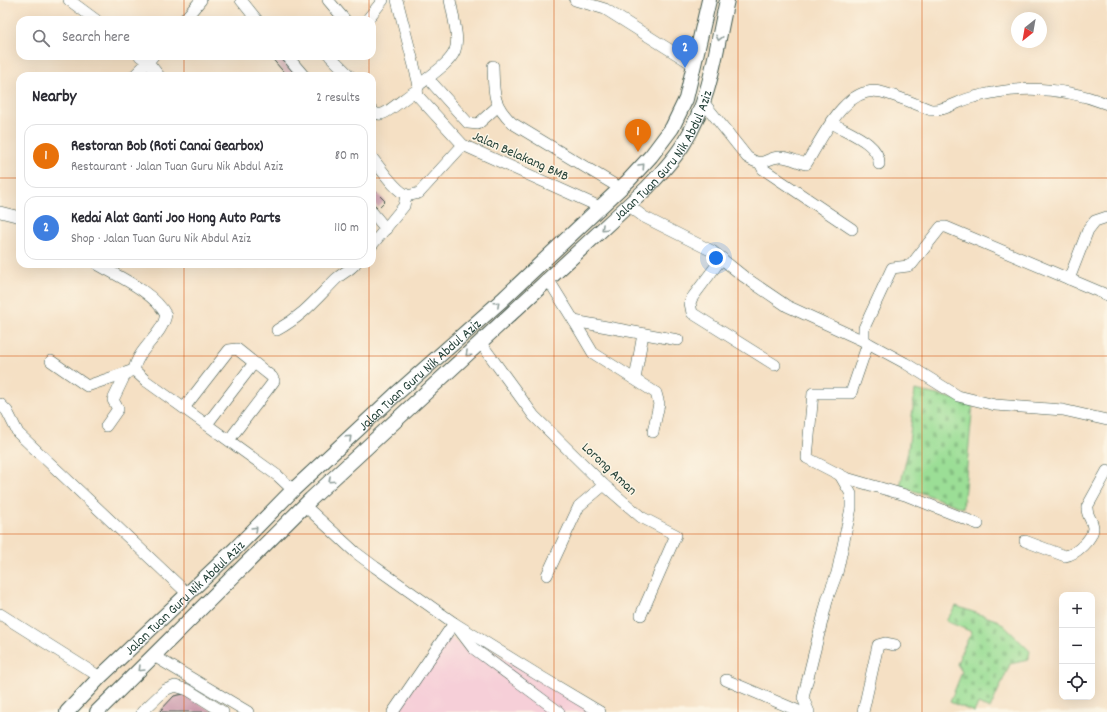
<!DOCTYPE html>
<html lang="en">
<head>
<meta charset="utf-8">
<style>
	body { margin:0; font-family:Dekko,sans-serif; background:#f2f2f3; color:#2b2b33 }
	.controls { position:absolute; right:12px; bottom:12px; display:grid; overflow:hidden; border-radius:8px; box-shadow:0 4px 16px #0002 }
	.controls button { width:36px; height:36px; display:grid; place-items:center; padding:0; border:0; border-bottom:1px solid #e1e1e2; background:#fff; color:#2b2b33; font:20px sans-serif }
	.compass { position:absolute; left:1011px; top:12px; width:36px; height:36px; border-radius:50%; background:#fff; box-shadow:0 4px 16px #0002; rotate:211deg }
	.you { position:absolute; left:716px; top:258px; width:14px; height:14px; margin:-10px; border:3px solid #fff; border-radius:50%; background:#1a73e8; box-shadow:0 0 0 6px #1a73e833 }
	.badge { display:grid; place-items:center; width:26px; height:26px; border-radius:50%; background:#d1495b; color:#fff; font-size:13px; font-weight:700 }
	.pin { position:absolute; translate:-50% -33px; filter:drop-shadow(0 1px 2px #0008) }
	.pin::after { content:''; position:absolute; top:21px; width:14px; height:12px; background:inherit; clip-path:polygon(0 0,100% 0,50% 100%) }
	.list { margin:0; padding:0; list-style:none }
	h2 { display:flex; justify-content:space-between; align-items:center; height:52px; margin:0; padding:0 16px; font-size:17px }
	h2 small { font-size:13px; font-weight:400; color:#7c7c81 }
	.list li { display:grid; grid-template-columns:26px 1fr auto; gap:12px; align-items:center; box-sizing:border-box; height:64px; margin:0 8px 8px; padding:0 8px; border:1px solid #e1e1e2; border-radius:12px }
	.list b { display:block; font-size:15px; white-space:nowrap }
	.list p { margin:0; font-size:13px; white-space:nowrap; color:#7c7c81 }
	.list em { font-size:13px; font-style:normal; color:#7c7c81 }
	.icon { flex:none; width:22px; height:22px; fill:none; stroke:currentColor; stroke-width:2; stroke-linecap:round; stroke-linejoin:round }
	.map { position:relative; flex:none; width:1107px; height:712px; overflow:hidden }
	.search { position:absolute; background:#fff; box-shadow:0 4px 16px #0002; left:16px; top:16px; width:360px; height:44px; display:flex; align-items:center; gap:10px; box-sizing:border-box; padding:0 14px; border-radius:12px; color:#7c7c81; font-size:15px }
	.panel { position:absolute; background:#fff; box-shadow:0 4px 16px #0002; left:16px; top:72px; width:360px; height:196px; border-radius:12px }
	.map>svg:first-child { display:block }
	.built { fill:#f6cfd8 }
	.cemetery { fill:url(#cemetery-stones); stroke:#5d8e65 }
	.building { fill:#cb98ab }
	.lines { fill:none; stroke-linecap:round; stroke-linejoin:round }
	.minor-casing { stroke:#3f554a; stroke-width:12 }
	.major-casing { stroke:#3f554a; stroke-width:16 }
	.minor { stroke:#fff; stroke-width:11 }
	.major { stroke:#fff; stroke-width:14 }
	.oneway { stroke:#8f9e9a }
	.grid { fill:none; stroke:#d45610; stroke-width:1; stroke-opacity:0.55 }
	.labels { text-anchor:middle; stroke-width:3; stroke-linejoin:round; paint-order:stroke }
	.street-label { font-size:14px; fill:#1f3d34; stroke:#fcf5e5 }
</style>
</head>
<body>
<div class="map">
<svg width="1107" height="712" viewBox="0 0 1107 712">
	<defs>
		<pattern id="cemetery-stones" width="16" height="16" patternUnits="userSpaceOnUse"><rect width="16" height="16" fill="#9bde96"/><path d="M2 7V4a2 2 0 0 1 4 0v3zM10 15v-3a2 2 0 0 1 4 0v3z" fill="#85bf82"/></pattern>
	</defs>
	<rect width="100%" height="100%" fill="#fcf5e5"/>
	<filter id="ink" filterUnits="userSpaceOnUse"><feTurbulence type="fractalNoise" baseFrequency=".025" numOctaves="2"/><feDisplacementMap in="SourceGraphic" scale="8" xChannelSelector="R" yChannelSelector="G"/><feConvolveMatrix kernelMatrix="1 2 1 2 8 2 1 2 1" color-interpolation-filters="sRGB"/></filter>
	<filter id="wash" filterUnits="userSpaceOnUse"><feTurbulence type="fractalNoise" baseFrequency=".012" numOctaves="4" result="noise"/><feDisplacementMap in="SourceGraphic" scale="16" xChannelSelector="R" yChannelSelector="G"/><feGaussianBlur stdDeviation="0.9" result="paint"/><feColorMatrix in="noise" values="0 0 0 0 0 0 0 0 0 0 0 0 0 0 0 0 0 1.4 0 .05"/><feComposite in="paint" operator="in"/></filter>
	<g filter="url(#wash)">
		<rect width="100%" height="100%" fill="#f5e0c4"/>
		<path class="built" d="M448,636L468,651L476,641L594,712H397Z"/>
		<g class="cemetery">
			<path d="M915,390L973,403L963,508L925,494L900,487L908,451Z"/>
			<path d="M956,606L999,621L1030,651L1028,660L1010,664L990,709L978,704L974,712L950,702L962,672L957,664L964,646L972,632L946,621Z"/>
		</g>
		<g id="blocks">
			<g class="building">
				<path d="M270,56H279L294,73L287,76Z"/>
				<path d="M374,190L385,201L378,208L372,202V192Z"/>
				<path d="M184,694L214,712H159L174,696Z"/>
			</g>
		</g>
	</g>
	<g filter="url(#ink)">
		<use href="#blocks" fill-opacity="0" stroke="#3f554a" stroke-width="1"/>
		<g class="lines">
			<defs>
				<g id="minor">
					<path d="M69,0L96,20"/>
					<path d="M241,0L257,20"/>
					<path d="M328,0L345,20"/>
					<path d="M397,0L419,85"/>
					<path d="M450,0C461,54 463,51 419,85L417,90L418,96L463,145L600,207"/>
					<path d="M575,0L605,9L694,65"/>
					<path d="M184,20L201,0"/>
					<path d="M367,20L383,0"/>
					<path d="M140,56L148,62L153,56"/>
					<path d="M287,56L304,76"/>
					<path d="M330,56L350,76"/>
					<path d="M493,66C494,93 492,104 512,123L620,188"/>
					<path d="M134,76L148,62L159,76"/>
					<path d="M433,84L468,123L478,124L498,106"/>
					<path d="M704,103L747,157C766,170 765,156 781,157C789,157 798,162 806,164C822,139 845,84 881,92C898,96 915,104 931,110C946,111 960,100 974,97C1019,85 1064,87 1107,104"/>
					<path d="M372,111C375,113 378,115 381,114C387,114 409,94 417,90"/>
					<path d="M832,123C848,133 880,143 879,164"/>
					<path d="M372,158C380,167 395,191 407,195C410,196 415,194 419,193L463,145"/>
					<path d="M760,163L763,169L852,229"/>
					<path d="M628,205L644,217L712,251L743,276L787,306L868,343L905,363L958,396L995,405L1063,410L1107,420"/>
					<path d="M0,212L20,217"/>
					<path d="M372,212L386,229"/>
					<path d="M372,245L404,206L406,195"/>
					<path d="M722,258L692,298L690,303L692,313L775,365"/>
					<path d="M97,264C119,277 154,292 166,315C162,336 138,348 134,370L146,381L278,476L293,490"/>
					<path d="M548,279L574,321L678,340"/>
					<path d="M1069,279L1088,230L1095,221L1107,217"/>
					<path d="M574,321L593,353L656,393L659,404L653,432"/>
					<path d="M277,330C304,315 315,300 336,279C342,273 349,271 355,264"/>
					<path d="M864,341V328L892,268L908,266L912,264L941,227H946L1107,295"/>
					<path d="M480,342L534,416L604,485L641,517L676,535L641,615"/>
					<path d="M868,343L851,393H813L807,458L846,478L905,495L978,524"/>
					<path d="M51,361L87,386L134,370"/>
					<path d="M635,379L643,334"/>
					<path d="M0,404L7,411L18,433L188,594"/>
					<path d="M184,408L229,350L237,349L272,377L274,381L229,440"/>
					<path d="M207,424L254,363"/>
					<path d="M106,426L118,409L113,400L125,375"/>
					<path d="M304,505L355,552L375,567L454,623L538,675L600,712"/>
					<path d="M1025,541L1065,556C1075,555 1093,539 1093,528C1093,520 1086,516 1087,507L1107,471"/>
					<path d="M547,575L579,506L604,485"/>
					<path d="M0,614L100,677"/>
					<path d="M154,656L248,712"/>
					<path d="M726,680L801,712"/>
					<path d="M142,712L165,690L175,686L188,690L223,712"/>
					<path d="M393,712L454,623L473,648L559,712"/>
					<path d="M809,712L803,698L828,597L837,573L851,508V494L840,475"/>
					<path d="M863,712L878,645L885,643L895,645"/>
				</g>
				<g id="major">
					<path id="s1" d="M67,712L100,677L236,548L293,490L395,395L502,300L628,181L651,156L672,128L686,99L709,0"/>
					<path id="s2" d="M97,712L311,499L647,188C660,174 674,160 684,143C711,100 716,48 727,0"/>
				</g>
			</defs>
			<use href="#minor" class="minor-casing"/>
			<use href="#major" class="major-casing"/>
			<use href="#minor" class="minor"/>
			<use href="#major" class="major"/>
		</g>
		<defs><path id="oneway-chevron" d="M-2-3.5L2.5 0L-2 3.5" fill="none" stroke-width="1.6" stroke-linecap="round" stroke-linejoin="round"/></defs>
		<g class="oneway">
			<use href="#oneway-chevron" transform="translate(719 38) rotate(102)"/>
			<use href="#oneway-chevron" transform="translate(642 166) rotate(-47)"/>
			<use href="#oneway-chevron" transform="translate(604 228) rotate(137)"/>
			<use href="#oneway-chevron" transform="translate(497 304) rotate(-42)"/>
			<use href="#oneway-chevron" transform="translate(468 354) rotate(137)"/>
			<use href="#oneway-chevron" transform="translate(349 438) rotate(-43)"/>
			<use href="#oneway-chevron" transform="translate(331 480) rotate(137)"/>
			<use href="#oneway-chevron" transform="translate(255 529) rotate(-45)"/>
			<use href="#oneway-chevron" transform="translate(141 669) rotate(135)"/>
		</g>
	</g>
	<path class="grid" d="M184,0V20M369,0V20M554,0V712M738,0V712M922,0V712M184,56V76M369,56V76M0,178H20M372,178H1107M184,264V712M369,264V712M0,356H1107M0,534H1107"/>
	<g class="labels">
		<g class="street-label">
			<text dy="5" stroke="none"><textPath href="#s2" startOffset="796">Jalan Tuan Guru Nik Abdul Aziz</textPath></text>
			<text transform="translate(521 155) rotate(24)" y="5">Jalan Belakang BMB</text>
			<text dy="5" stroke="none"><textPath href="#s1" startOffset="488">Jalan Tuan Guru Nik Abdul Aziz</textPath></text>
			<text transform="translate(610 468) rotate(43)" y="5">Lorong Aman</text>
			<text dy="5" stroke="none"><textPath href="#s1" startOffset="164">Jalan Tuan Guru Nik Abdul Aziz</textPath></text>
		</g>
	</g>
</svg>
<div class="controls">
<button>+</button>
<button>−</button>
<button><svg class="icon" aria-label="locate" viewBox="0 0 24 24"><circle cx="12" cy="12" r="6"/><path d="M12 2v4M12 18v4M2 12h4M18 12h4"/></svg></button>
</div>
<svg class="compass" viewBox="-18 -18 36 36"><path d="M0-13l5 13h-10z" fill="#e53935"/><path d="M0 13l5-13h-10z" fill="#7c7c81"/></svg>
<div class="you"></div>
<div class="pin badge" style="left:638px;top:152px;background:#e8710a">1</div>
<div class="pin badge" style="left:685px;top:68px;background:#3f7fe0">2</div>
<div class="search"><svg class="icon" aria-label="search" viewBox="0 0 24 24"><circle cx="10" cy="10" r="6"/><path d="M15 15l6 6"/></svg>Search here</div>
<section class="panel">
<h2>Nearby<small>2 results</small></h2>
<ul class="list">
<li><span class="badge" style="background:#e8710a">1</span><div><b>Restoran Bob (Roti Canai Gearbox)</b><p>Restaurant · Jalan Tuan Guru Nik Abdul Aziz</p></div><em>80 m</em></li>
<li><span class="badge" style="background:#3f7fe0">2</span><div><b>Kedai Alat Ganti Joo Hong Auto Parts</b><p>Shop · Jalan Tuan Guru Nik Abdul Aziz</p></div><em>110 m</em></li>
</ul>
</section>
</div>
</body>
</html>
